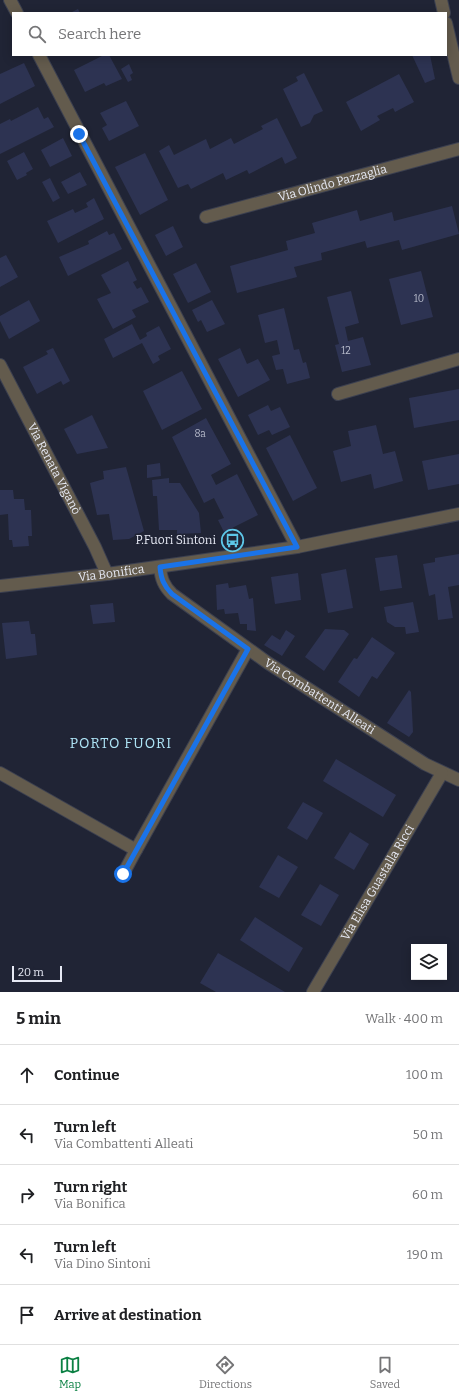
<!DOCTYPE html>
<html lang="en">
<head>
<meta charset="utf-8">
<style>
	body { margin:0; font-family:Bitter,serif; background:#f2f2f2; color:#202124 }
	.controls { position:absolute; right:12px; bottom:12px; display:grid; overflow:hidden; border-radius:0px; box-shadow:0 2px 10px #0003 }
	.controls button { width:36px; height:36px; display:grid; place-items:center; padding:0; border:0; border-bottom:1px solid #e0e0e0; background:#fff; color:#202124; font:20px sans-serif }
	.scale { position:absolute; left:12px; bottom:10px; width:50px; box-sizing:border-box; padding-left:4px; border:2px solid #e6e9f4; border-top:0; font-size:11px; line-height:14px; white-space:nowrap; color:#e6e9f4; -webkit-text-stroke:3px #202435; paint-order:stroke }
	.stop { position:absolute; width:12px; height:12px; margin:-9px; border:3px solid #1a73e8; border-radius:50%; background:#fff }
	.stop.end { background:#1a73e8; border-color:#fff; box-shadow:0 1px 4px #0008 }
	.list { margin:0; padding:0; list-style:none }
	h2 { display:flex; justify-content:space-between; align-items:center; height:52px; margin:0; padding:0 16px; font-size:17px }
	h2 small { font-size:13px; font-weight:400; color:#757577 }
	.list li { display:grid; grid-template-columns:26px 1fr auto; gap:12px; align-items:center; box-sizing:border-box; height:60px; padding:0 16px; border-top:1px solid #e0e0e0 }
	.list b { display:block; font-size:15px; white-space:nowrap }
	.list p { margin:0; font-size:13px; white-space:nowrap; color:#757577 }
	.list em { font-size:13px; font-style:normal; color:#757577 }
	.icon { flex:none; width:22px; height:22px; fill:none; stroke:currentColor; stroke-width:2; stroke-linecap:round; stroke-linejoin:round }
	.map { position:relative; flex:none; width:459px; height:992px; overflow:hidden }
	.search { position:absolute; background:#fff; box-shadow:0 2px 10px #0003; left:12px; right:12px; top:12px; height:44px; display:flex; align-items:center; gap:10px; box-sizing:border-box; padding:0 14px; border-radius:0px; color:#757577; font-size:15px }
	.sheet { height:352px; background:#fff }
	nav { display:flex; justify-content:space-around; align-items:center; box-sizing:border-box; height:56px; border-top:1px solid #e0e0e0; background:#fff; font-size:11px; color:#757577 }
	nav a { display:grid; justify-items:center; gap:2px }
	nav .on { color:#0b8043 }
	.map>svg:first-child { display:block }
	.building { fill:#2d3352 }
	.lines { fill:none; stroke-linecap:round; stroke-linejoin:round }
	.street-casing { stroke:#3c4050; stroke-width:14 }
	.street { stroke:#635b4d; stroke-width:12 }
	.route { stroke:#1a73e8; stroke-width:5 }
	.labels { text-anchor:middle; stroke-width:3; stroke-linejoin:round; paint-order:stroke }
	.number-label { font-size:10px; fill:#b8bccc }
	.street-label { font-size:12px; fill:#e6e9f4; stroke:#202435 }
	.poi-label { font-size:12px; fill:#e6e9f4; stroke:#202435; text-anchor:end }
	.quarter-label { font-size:14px; letter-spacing:1px; fill:#afe5f7; stroke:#202435 }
</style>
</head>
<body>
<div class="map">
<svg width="459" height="992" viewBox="0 0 459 992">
	<rect width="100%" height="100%" fill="#202435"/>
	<g class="building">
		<path d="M78,9L80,13H70Z"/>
		<path d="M104,55H109L122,79L106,86L104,83L85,92L74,70Z"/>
		<path d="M412,55H430L435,79L425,83Z"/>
		<path d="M24,63L35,86L0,104V74Z"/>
		<path d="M129,64L133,73L130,75L132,80L128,82L121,69Z"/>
		<path d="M304,73L323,111L314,115L310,123L301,127L283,89L298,81L296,77Z"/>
		<path d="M399,74L414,102L395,112L393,108L377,116L380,120L361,131L346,102Z"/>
		<path d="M126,101L139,126L109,141L102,128L107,125L100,113Z"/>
		<path d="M38,107L44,119L48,117L54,127L0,154V124L10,119L11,121Z"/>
		<path d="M277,118L297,158L285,164L282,157L249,174L247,170L226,180L223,173L191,189L188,184L178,188L159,151L169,145L174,155L206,139L210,149L231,138L234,144L263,129L261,126Z"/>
		<path d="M63,138L72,156L50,167L41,150Z"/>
		<path d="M24,152L33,169L26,173L27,175L17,180L7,161Z"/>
		<path d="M145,153L168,200L140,215L115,167Z"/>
		<path d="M80,172L87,185L68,194L61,182Z"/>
		<path d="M50,178L60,198L53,202L42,182Z"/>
		<path d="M94,198L104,219L58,243L47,221L73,209L75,213L88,207L86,203Z"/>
		<path d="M452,206L459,234L402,250L399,240L367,248L365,241L321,253L322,260L294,267L297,277L237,293L230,266L288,250L286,241L315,233L312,223L357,210L360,221L392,212L394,221Z"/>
		<path d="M173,226L183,247L166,256L155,235Z"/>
		<path d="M107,231L109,235L114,233L122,249L68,276L59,257L89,244L88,241Z"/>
		<path d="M6,255L18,277L0,287V258Z"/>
		<path d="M128,261L137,280L133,282L137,289L141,287L149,302L132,310L136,317L113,329L97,299L111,293L101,275Z"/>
		<path d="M196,263L211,292L188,303L173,274Z"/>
		<path d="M421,271L433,317L401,325L389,279Z"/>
		<path d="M351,291L359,323L345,327L348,341L363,337L371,365L342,372L335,345L339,344L327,297Z"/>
		<path d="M29,300L40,321L9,339L0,321V316Z"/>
		<path d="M212,300L225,324L207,332L201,320L198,322L192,310Z"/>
		<path d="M284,308L294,350L299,349L303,363L306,362L310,378L287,384L283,369L276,370L272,356L280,354L277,340L265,343L258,315Z"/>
		<path d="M132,324L140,340L147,336L146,333L159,326L171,349L158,356L160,360L153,364L142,343L113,358L104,339Z"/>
		<path d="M53,348L70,381L63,385L61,381L37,394L23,367L48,354L46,351Z"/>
		<path d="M240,348L247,364L258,359L270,380L238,397L218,359Z"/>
		<path d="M182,371L202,409L162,430L143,391Z"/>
		<path d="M459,389V420L414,428L409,398Z"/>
		<path d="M268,405L271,411L280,407L290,427L272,435L269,430L258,435L248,415Z"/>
		<path d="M92,415L108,448L77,454L64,429Z"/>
		<path d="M206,418L231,464L211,475L216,485L237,474L258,515L224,532L218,520L224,518L214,498L204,503L172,437Z"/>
		<path d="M376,425L383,454L395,451L403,481L374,489L371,474L341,482L333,451L351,446L348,431Z"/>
		<path d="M290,435L317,488L293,501L266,448Z"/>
		<path d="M459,454V484L428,490L422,461Z"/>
		<path d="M160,463L161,476L147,478V465Z"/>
		<path d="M126,467L144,531L129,539L113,540L109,514L97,515L90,483L104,479L103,471Z"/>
		<path d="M169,478V483H180L199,513L201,533L177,534V530H159L157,496H153L152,480Z"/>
		<path d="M0,490H13L14,499H24L25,510H31L32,536H28L29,546L13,547L12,540H9L8,514L0,515Z"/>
		<path d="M459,554V585L448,587L453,618L438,620L435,594L429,596L423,564L435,562V558Z"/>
		<path d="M397,555L402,588L380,591L375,558Z"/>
		<path d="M346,569L353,608L328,613L321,574Z"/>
		<path d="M298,573L301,600L275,604L271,577Z"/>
		<path d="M228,583L229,588L246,585L249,599L253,598L256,631L247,630V624H240L238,613L225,614L224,609L217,610L216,585Z"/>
		<path d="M413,602L419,632L406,634L405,627H395L387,622L384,607Z"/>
		<path d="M113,603L115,622L93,624L90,605Z"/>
		<path d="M29,621L31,634H35L37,655L6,659L2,623Z"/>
		<path d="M325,629L344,630L349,634L324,671L305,657Z"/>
		<path d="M286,630L295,636L282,656L264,645L272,635L280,640Z"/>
		<path d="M372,637L395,653L377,679L372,676L359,697L338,682L354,658L357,659Z"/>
		<path d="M409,690L411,692L413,732L409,737L387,723Z"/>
		<path d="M336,759L396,795L383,817L323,781Z"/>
		<path d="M303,802L323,813L307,840L287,828Z"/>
		<path d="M350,832L369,844L354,870L334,858Z"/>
		<path d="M278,855L298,867L279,898L259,887Z"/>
		<path d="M320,884L339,895L321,926L301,915Z"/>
		<path d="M255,917L303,948L289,972L240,940Z"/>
		<path d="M218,953L285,992H216L200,983Z"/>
	</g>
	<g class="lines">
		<defs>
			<g id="street">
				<path d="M10,0L17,13"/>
				<path d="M441,0L444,13"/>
				<path d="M446,23L459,78"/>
				<path d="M39,55L297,547"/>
				<path id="s1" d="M206,217L459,149"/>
				<path id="s2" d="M0,365L95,547L107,574"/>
				<path d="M338,394L459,359"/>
				<path id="s3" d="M160,567C161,579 164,586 172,594L268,663L425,764L459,780"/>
				<path id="s4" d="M0,586L107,574L297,547L459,514"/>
				<path d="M0,773L136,850L248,649"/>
				<path d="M123,874L136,850"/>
				<path id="s5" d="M313,992L442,773"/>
			</g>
		</defs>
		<use href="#street" class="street-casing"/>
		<use href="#street" class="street"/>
	</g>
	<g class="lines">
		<path class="route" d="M79,134L297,547L160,567C161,579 164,586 172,594L248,649L123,874"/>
	</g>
	<defs>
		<symbol id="bus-ring" viewBox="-11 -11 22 22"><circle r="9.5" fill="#202435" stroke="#5dc7e8" stroke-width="1.5"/><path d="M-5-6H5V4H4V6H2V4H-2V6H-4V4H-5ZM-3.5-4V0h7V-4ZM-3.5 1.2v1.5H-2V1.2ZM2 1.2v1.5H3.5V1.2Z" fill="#5dc7e8"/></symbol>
	</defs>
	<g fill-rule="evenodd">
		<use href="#bus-ring" x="220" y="528" width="25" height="25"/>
	</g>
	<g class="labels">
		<g class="number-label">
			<text x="419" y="302">10</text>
			<text x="346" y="354">12</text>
			<text x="200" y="437">8a</text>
		</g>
		<g class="street-label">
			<text dy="4" stroke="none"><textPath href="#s1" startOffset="131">Via Olindo Pazzaglia</textPath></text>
			<text dy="4" stroke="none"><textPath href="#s2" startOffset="117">Via Renata Viganò</textPath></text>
			<text dy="4" stroke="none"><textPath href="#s4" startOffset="112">Via Bonifica</textPath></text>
			<text dy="4" stroke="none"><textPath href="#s3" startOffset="210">Via Combattenti Alleati</textPath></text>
			<text dy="4" stroke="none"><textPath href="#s5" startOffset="127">Via Elisa Guastalla Ricci</textPath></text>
		</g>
		<g class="poi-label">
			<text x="216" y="544">P.Fuori Sintoni</text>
		</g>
		<g class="quarter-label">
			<text x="121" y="748">PORTO FUORI</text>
		</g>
	</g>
</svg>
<div class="controls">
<button><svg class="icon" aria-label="layers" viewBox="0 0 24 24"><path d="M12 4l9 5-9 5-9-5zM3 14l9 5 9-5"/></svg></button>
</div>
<div class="scale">20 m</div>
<div class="stop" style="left:123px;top:874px"></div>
<div class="stop end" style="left:79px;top:134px"></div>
<div class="search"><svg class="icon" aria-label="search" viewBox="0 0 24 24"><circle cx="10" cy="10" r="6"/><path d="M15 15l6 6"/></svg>Search here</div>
</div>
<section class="sheet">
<h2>5 min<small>Walk · 400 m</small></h2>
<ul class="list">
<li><svg class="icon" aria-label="ahead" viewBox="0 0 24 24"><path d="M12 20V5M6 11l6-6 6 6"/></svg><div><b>Continue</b></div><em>100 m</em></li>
<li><svg class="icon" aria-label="left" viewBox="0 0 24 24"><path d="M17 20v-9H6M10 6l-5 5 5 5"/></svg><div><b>Turn left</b><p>Via Combattenti Alleati</p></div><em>50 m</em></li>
<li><svg class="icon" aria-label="right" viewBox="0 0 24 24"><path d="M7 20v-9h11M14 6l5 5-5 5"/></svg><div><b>Turn right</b><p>Via Bonifica</p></div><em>60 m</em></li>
<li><svg class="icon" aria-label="left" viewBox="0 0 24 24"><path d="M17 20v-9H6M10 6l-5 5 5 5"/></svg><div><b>Turn left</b><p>Via Dino Sintoni</p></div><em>190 m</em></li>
<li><svg class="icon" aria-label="arrive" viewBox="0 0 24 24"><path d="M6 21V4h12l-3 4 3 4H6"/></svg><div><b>Arrive at destination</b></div></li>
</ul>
</section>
<nav>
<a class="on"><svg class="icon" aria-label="map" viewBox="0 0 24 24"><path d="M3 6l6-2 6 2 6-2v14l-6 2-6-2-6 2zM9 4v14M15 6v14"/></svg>Map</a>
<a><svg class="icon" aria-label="directions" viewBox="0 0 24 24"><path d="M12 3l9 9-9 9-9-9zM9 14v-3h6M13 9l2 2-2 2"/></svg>Directions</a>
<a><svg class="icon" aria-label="saved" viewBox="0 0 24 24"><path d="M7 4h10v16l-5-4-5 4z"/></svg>Saved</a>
</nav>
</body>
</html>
